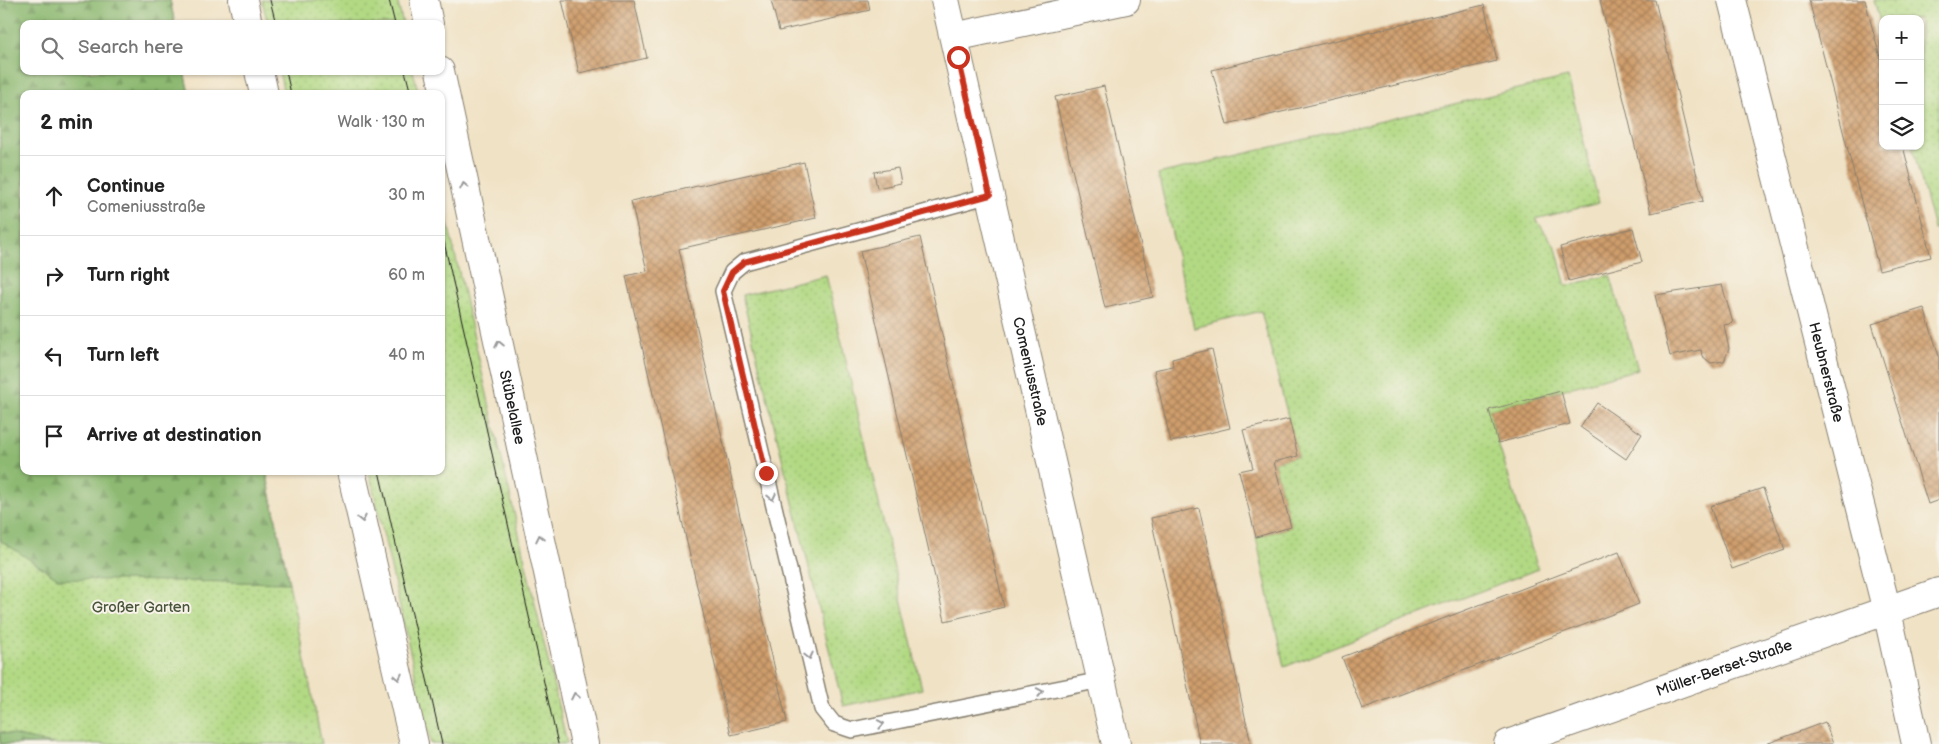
<!DOCTYPE html>
<html lang="en">
<head>
<meta charset="utf-8">
<style>
	body { margin:0; font-family:"Balsamiq Sans",sans-serif; background:#f2f2f2; color:#222 }
	.controls { position:absolute; right:15px; top:15px; display:grid; overflow:hidden; border-radius:10px; box-shadow:0 1px 4px #0004 }
	.controls button { width:45px; height:45px; display:grid; place-items:center; padding:0; border:0; border-bottom:1px solid #e0e0e0; background:#fff; color:#222; font:25px sans-serif }
	.stop { position:absolute; width:15px; height:15px; margin:-11px; border:4px solid #c8321e; border-radius:50%; background:#fff }
	.stop.end { background:#c8321e; border-color:#fff; box-shadow:0 1px 5px #0008 }
	.list { margin:0; padding:0; list-style:none }
	h2 { display:flex; justify-content:space-between; align-items:center; height:65px; margin:0; padding:0 20px; font-size:21px }
	h2 small { font-size:16px; font-weight:400; color:#767676 }
	.list li { display:grid; grid-template-columns:32px 1fr auto; gap:15px; align-items:center; box-sizing:border-box; height:80px; padding:0 20px; border-top:1px solid #e0e0e0 }
	.list b { display:block; font-size:19px; white-space:nowrap }
	.list p { margin:0; font-size:16px; white-space:nowrap; color:#767676 }
	.list em { font-size:16px; font-style:normal; color:#767676 }
	.icon { flex:none; width:28px; height:28px; fill:none; stroke:currentColor; stroke-width:2; stroke-linecap:round; stroke-linejoin:round }
	.map { position:relative; flex:none; width:1939px; height:744px; overflow:hidden }
	.search { position:absolute; background:#fff; box-shadow:0 1px 4px #0004; left:20px; top:20px; width:425px; height:55px; display:flex; align-items:center; gap:12px; box-sizing:border-box; padding:0 18px; border-radius:10px; color:#767676; font-size:19px }
	.panel { position:absolute; background:#fff; box-shadow:0 1px 4px #0004; left:20px; top:90px; width:425px; height:385px; border-radius:10px }
	.map>svg:first-child { display:block }
	.grass { fill:url(#grass-dots); stroke:#677a50 }
	.forest { fill:url(#forest-firs); stroke:#546a47 }
	.building { fill:url(#building-cross-hatch) }
	.lines { fill:none; stroke-linecap:round; stroke-linejoin:round }
	.service-casing { stroke:#867f70; stroke-width:18 }
	.minor-casing { stroke:#867f70; stroke-width:30 }
	.secondary-casing { stroke:#867f70; stroke-width:30 }
	.service { stroke:#fff; stroke-width:15 }
	.minor { stroke:#fff; stroke-width:28 }
	.secondary { stroke:#fff; stroke-width:28 }
	.tram { stroke:#1c1c1c; stroke-width:1 }
	.oneway { stroke:#999 }
	.route { stroke:#c8321e; stroke-width:6 }
	.labels { text-anchor:middle; stroke-width:4; stroke-linejoin:round; paint-order:stroke }
	.street-label { font-size:15px; fill:#1c1c1c; stroke:#f7f3e8 }
	.park-label { font-size:15px; fill:#49553b; stroke:#f7f3e8 }
</style>
</head>
<body>
<div class="map">
<svg width="1939" height="744" viewBox="0 0 1939 744">
	<defs>
		<pattern id="grass-dots" width="8" height="8" patternUnits="userSpaceOnUse" patternTransform="scale(1.25)"><rect width="8" height="8" fill="#b2d984"/><path d="M2 2h.1M6 6h.1" fill="none" stroke="#98ba71" stroke-width="1.8" stroke-linecap="round"/></pattern>
		<pattern id="forest-firs" width="22" height="20" patternUnits="userSpaceOnUse" patternTransform="scale(1.25)"><rect width="22" height="20" fill="#8db972"/><path d="M5 1l3.5 6h-7zM16 11l3.5 6h-7z" fill="#799e62"/></pattern>
		<pattern id="building-cross-hatch" width="8" height="8" patternUnits="userSpaceOnUse" patternTransform="scale(1.25)"><rect width="8" height="8" fill="#cf9e6d"/><path d="M0 0l8 8M0 8l8-8" fill="none" stroke="#a78059"/></pattern>
	</defs>
	<rect width="100%" height="100%" fill="#f7f3e8"/>
	<filter id="ink" filterUnits="userSpaceOnUse"><feTurbulence type="fractalNoise" baseFrequency=".02" numOctaves="2"/><feDisplacementMap in="SourceGraphic" scale="10" xChannelSelector="R" yChannelSelector="G"/><feConvolveMatrix kernelMatrix="1 2 1 2 8 2 1 2 1" color-interpolation-filters="sRGB"/></filter>
	<filter id="wash" filterUnits="userSpaceOnUse"><feTurbulence type="fractalNoise" baseFrequency=".0096" numOctaves="4" result="noise"/><feDisplacementMap in="SourceGraphic" scale="20" xChannelSelector="R" yChannelSelector="G"/><feGaussianBlur stdDeviation="1.12" result="paint"/><feColorMatrix in="noise" values="0 0 0 0 0 0 0 0 0 0 0 0 0 0 0 0 0 1.4 0 .05"/><feComposite in="paint" operator="in"/></filter>
	<g filter="url(#wash)">
		<rect width="100%" height="100%" fill="#f0e2c5"/>
		<g class="grass">
			<path d="M0,0H170L175,24H24V71H184L189,94H24V471H266L322,744H0Z"/>
			<path d="M262,0H397L403,24H268Z"/>
			<path d="M1874,0H1939V228L1934,229L1912,146H1920V19H1883V33Z"/>
			<path d="M279,71H413L419,94H284Z"/>
			<path d="M1568,77L1599,203L1536,219L1556,248L1566,286L1610,275L1638,369L1489,410L1498,443L1538,569L1284,667L1256,537L1291,527L1274,462L1298,456L1261,311L1194,328L1158,174Z"/>
			<path d="M441,193L567,744H431L369,471H441Z"/>
			<path d="M826,275L922,689L843,706L742,295Z"/>
		</g>
		<g class="forest">
			<path d="M0,0H170L175,24H24V71H184L189,94H24V471H266L289,583L59,579L0,540Z"/>
			<path d="M0,732L53,744H0Z"/>
		</g>
		<g id="blocks">
			<g class="building">
				<path d="M562,0H634L647,58L579,73Z"/>
				<path d="M771,0H868L870,10L779,31Z"/>
				<path d="M1600,0H1655L1703,201L1651,213Z"/>
				<path d="M1809,0H1865L1883,69V146H1903L1931,257L1879,270Z"/>
				<path d="M1484,5L1497,61L1227,125L1212,70Z"/>
				<path d="M1104,86L1153,297L1105,308L1055,97Z"/>
				<path d="M804,162L816,218L679,249L787,722L731,735L626,276L647,271L631,201Z"/>
				<path d="M898,168L901,183L877,188L874,172Z"/>
				<path d="M1633,228L1642,262L1569,281L1560,247Z"/>
				<path d="M920,237L1004,607L945,621L860,251Z"/>
				<path d="M1722,285L1733,323L1724,325L1729,349L1724,361L1711,363L1702,356L1701,350L1670,356L1655,295Z"/>
				<path d="M1924,308L1939,356V500L1928,504L1872,324Z"/>
				<path d="M1212,349L1230,428L1171,442L1154,370L1173,366L1172,359Z"/>
				<path d="M1561,391L1570,424L1498,443L1489,410Z"/>
				<path d="M1597,403L1642,434L1626,459L1580,427Z"/>
				<path d="M1289,419L1298,456L1274,462L1291,527L1256,537L1239,471L1253,468L1243,430Z"/>
				<path d="M1763,488L1785,550L1732,569L1710,506Z"/>
				<path d="M1199,508L1213,570L1251,744H1200L1151,518Z"/>
				<path d="M1619,552L1639,604L1362,709L1342,657Z"/>
				<path d="M1825,722L1833,744H1766Z"/>
			</g>
		</g>
	</g>
	<g filter="url(#ink)">
		<use href="#blocks" fill-opacity="0" stroke="#867f70" stroke-width="1"/>
		<g class="lines">
			<defs>
				<path id="service" d="M990,195L744,262L732,272L723,291L822,709L834,724L852,730L1101,680"/>
				<g id="minor">
					<path id="s1" d="M945,0L1116,744"/>
					<path id="s2" d="M1732,0L1887,611L1916,744"/>
					<path d="M954,37L1126,0"/>
					<path id="s3" d="M1508,744L1939,592"/>
				</g>
				<g id="secondary">
					<path d="M243,0L248,24"/>
					<path d="M424,0L429,24"/>
					<path d="M259,71L264,94"/>
					<path id="s4" d="M440,71L585,744"/>
					<path d="M351,471L414,744"/>
				</g>
			</defs>
			<use href="#service" class="service-casing"/>
			<use href="#minor" class="minor-casing"/>
			<use href="#secondary" class="secondary-casing"/>
			<use href="#service" class="service"/>
			<use href="#minor" class="minor"/>
			<use href="#secondary" class="secondary"/>
			<g class="tram">
				<path d="M270,0L276,24"/>
				<path d="M389,0L395,24"/>
				<path d="M286,71L291,94"/>
				<path d="M405,71L411,94"/>
				<path d="M441,229L558,744"/>
				<path d="M379,471L442,744"/>
			</g>
		</g>
		<defs><path id="oneway-chevron" d="M-2-3.5L2.5 0L-2 3.5" fill="none" stroke-width="1.6" stroke-linecap="round" stroke-linejoin="round" transform="scale(1.25)"/></defs>
		<g class="oneway">
			<use href="#oneway-chevron" transform="translate(464 186) rotate(-102)"/>
			<use href="#oneway-chevron" transform="translate(499 344) rotate(-102)"/>
			<use href="#oneway-chevron" transform="translate(772 497) rotate(77)"/>
			<use href="#oneway-chevron" transform="translate(362 519) rotate(77)"/>
			<use href="#oneway-chevron" transform="translate(540 538) rotate(-102)"/>
			<use href="#oneway-chevron" transform="translate(809 656) rotate(77)"/>
			<use href="#oneway-chevron" transform="translate(398 677) rotate(77)"/>
			<use href="#oneway-chevron" transform="translate(1040 692) rotate(-11)"/>
			<use href="#oneway-chevron" transform="translate(575 696) rotate(-102)"/>
			<use href="#oneway-chevron" transform="translate(881 724) rotate(-11)"/>
		</g>
	</g>
	<g class="lines" filter="url(#ink)">
		<path class="route" d="M766,473L723,291L732,272L744,262L990,195L958,57"/>
	</g>
	<g class="labels">
		<g class="street-label">
			<text dy="5" stroke="none"><textPath href="#s2" startOffset="384">Heubnerstraße</textPath></text>
			<text dy="5" stroke="none"><textPath href="#s1" startOffset="381">Comeniusstraße</textPath></text>
			<text dy="5" stroke="none"><textPath href="#s4" startOffset="344">Stübelallee</textPath></text>
			<text dy="5" stroke="none"><textPath href="#s3" startOffset="229">Müller-Berset-Straße</textPath></text>
		</g>
		<g class="park-label">
			<text x="141" y="612">Großer Garten</text>
		</g>
	</g>
</svg>
<div class="controls">
<button>+</button>
<button>−</button>
<button><svg class="icon" aria-label="layers" viewBox="0 0 24 24"><path d="M12 4l9 5-9 5-9-5zM3 14l9 5 9-5"/></svg></button>
</div>
<div class="stop" style="left:958px;top:57px"></div>
<div class="stop end" style="left:766px;top:473px"></div>
<div class="search"><svg class="icon" aria-label="search" viewBox="0 0 24 24"><circle cx="10" cy="10" r="6"/><path d="M15 15l6 6"/></svg>Search here</div>
<section class="panel">
<h2>2 min<small>Walk · 130 m</small></h2>
<ul class="list">
<li><svg class="icon" aria-label="ahead" viewBox="0 0 24 24"><path d="M12 20V5M6 11l6-6 6 6"/></svg><div><b>Continue</b><p>Comeniusstraße</p></div><em>30 m</em></li>
<li><svg class="icon" aria-label="right" viewBox="0 0 24 24"><path d="M7 20v-9h11M14 6l5 5-5 5"/></svg><div><b>Turn right</b></div><em>60 m</em></li>
<li><svg class="icon" aria-label="left" viewBox="0 0 24 24"><path d="M17 20v-9H6M10 6l-5 5 5 5"/></svg><div><b>Turn left</b></div><em>40 m</em></li>
<li><svg class="icon" aria-label="arrive" viewBox="0 0 24 24"><path d="M6 21V4h12l-3 4 3 4H6"/></svg><div><b>Arrive at destination</b></div></li>
</ul>
</section>
</div>
</body>
</html>
